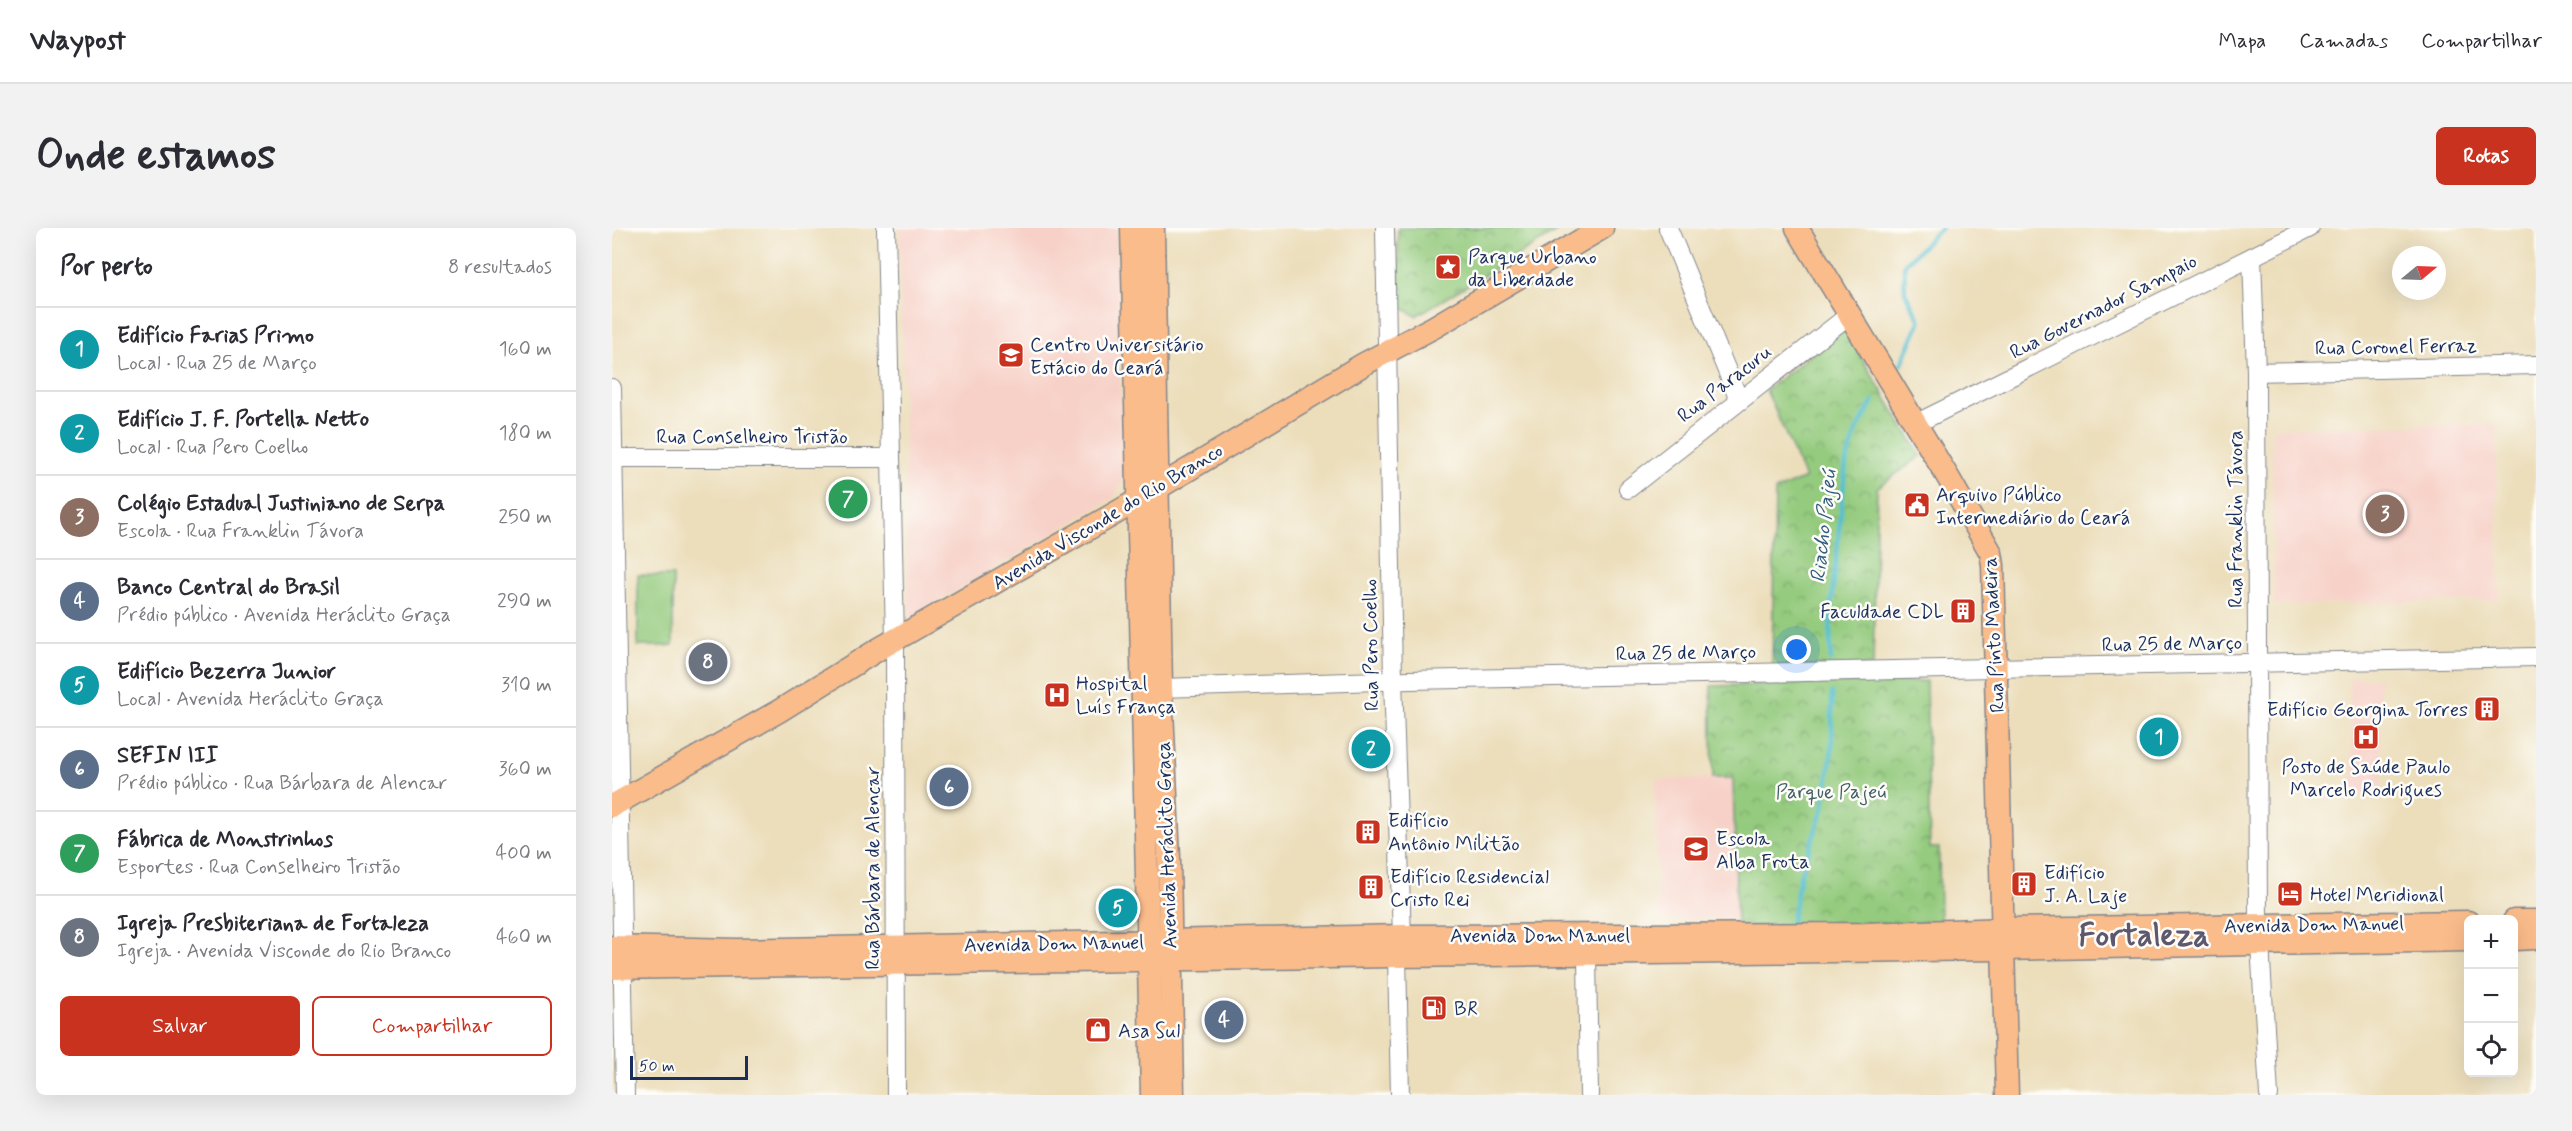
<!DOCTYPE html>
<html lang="pt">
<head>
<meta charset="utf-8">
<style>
	body { margin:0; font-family:Mynerve,sans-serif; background:#f2f2f3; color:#2b2b33 }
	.controls { position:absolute; right:18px; bottom:18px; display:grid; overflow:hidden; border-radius:9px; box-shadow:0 6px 24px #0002 }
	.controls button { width:54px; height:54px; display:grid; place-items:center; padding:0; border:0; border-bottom:2px solid #e1e1e2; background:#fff; color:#2b2b33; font:30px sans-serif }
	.compass { position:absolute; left:1780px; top:18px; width:54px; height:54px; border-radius:50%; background:#fff; box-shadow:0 6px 24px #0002; rotate:71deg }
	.scale { position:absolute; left:18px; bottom:15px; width:118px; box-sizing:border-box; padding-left:6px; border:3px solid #1b2f5e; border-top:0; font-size:16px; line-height:21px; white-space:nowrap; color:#1b2f5e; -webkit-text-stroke:4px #fdfcf7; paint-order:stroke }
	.you { position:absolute; left:1185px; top:422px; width:21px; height:21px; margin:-15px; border:4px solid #fff; border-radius:50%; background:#1a73e8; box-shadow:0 0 0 9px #1a73e833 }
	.badge { display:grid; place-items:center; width:39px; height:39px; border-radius:50%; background:#c8321e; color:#fff; font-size:20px; font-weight:700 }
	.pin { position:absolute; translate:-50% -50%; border:3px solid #fff; box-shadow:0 2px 6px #0006 }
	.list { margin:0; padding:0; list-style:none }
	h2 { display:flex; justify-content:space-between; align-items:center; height:78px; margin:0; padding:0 24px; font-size:26px }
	h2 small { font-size:20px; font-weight:400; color:#7c7c81 }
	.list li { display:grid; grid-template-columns:39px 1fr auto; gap:18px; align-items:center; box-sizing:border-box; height:84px; padding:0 24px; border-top:2px solid #e1e1e2 }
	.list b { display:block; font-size:22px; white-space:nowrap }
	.list p { margin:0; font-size:20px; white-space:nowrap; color:#7c7c81 }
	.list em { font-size:20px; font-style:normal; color:#7c7c81 }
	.actions { display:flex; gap:12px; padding:18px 24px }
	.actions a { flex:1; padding:14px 0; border:2px solid #c8321e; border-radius:9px; text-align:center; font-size:21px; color:#c8321e }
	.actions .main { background:#c8321e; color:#fff }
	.icon { flex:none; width:33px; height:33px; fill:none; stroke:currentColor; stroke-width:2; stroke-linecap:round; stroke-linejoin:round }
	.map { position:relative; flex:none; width:1924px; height:867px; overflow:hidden; border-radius:9px }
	header { display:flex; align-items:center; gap:36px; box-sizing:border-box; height:84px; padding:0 30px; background:#fff; border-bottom:2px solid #e1e1e2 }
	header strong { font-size:28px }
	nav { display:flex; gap:33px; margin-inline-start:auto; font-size:21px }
	.intro { display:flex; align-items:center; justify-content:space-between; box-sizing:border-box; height:144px; padding:0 36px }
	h1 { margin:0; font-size:42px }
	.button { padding:15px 27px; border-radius:9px; background:#c8321e; color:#fff; font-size:21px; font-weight:700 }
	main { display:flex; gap:36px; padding:0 36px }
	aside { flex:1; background:#fff; border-radius:9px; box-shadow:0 6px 24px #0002 }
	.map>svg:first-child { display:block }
	.built { fill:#f7d1c8 }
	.park { fill:url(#park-crowns); stroke:#587d6e; stroke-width:1.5 }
	.garden { fill:#94cb7e; stroke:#587d6e; stroke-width:1.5 }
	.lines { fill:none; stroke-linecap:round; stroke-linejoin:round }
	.stream { stroke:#56c0d1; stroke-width:4.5 }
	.minor-casing { stroke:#84868c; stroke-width:20 }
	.major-casing { stroke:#84868c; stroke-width:25 }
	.minor { stroke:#fff; stroke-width:18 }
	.major { stroke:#fabc8b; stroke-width:22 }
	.labels { text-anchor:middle; stroke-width:5; stroke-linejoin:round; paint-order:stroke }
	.poi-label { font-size:20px; fill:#1b2f5e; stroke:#fdfcf7; text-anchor:start }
	.street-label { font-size:20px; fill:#1b2f5e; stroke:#fdfcf7 }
	.park-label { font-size:20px; fill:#3f5e68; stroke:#fdfcf7 }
	.water-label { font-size:21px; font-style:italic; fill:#2d5a80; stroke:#fdfcf7 }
	.town-label { font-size:32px; font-weight:bold; fill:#5e586e; stroke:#fdfcf7 }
</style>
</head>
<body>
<header>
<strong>Waypost</strong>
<nav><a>Mapa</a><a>Camadas</a><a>Compartilhar</a></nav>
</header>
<div class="intro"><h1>Onde estamos</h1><a class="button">Rotas</a></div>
<main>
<aside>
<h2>Por perto<small>8 resultados</small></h2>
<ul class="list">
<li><span class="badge" style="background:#0f9aa8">1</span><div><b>Edifício Farias Primo</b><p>Local · Rua 25 de Março</p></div><em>160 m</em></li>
<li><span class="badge" style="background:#0f9aa8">2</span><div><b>Edifício J. F. Portella Netto</b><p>Local · Rua Pero Coelho</p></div><em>180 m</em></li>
<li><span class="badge" style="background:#8d6e63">3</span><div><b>Colégio Estadual Justiniano de Serpa</b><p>Escola · Rua Franklin Távora</p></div><em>250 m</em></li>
<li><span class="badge" style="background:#5c6f8a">4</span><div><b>Banco Central do Brasil</b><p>Prédio público · Avenida Heráclito Graça</p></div><em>290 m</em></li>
<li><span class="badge" style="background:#0f9aa8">5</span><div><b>Edifício Bezerra Junior</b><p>Local · Avenida Heráclito Graça</p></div><em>310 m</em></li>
<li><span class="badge" style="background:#5c6f8a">6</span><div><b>SEFIN III</b><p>Prédio público · Rua Bárbara de Alencar</p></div><em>360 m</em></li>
<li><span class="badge" style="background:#2e9e5b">7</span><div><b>Fábrica de Monstrinhos</b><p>Esportes · Rua Conselheiro Tristão</p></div><em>400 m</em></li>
<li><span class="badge" style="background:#6b7280">8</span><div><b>Igreja Presbiteriana de Fortaleza</b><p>Igreja · Avenida Visconde do Rio Branco</p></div><em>460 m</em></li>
</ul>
<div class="actions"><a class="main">Salvar</a><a>Compartilhar</a></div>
</aside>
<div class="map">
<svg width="1924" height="867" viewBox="0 0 1924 867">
	<defs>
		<pattern id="park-crowns" width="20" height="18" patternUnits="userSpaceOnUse" patternTransform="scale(1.5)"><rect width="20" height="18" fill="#94cb7e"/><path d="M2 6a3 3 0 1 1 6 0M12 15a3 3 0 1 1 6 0" fill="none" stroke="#78a56a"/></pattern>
	</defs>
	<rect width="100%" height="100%" fill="#fdfcf7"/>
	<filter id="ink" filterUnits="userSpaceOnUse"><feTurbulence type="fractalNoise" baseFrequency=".0167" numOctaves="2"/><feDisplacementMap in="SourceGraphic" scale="12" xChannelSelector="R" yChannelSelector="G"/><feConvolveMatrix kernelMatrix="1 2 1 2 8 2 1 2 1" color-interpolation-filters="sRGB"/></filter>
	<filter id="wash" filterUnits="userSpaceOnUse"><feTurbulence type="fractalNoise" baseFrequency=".008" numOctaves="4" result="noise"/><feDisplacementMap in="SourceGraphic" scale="24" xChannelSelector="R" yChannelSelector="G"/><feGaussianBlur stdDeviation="1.35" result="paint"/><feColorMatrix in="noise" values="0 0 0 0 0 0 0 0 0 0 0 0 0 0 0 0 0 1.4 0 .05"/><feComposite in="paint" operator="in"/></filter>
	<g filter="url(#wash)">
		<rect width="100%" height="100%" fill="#ecdebb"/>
		<g class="built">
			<path d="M287,0H504L511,254L501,270L297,391Z"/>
			<path d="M1884,196L1887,372L1662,377L1660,200Z"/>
			<path d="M1767,450L1770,566L1741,568L1737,451Z"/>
			<path d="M1121,549L1125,690L1046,691L1043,552Z"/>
		</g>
		<g class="park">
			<path d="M786,0H951L804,88L787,78Z"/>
			<path d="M1232,101L1309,228L1265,260L1261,438H1160L1163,263L1193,250L1154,162Z"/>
			<path d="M1314,453L1318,620H1327L1328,694L1125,699L1121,550H1101L1099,458Z"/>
		</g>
		<path class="garden" d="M26,347L61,348V418H26Z"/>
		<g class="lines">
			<g class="stream">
				<path d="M1289,137L1308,93L1293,64L1292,37L1329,0"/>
				<path d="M1219,432L1218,390L1234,235L1244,204L1261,173"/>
				<path d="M1179,697L1188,648L1212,578L1220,521V465"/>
			</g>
		</g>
	</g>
	<g filter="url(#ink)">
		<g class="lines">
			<defs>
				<g id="minor">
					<path d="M274,0L283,412L284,867"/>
					<path d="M773,0L781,452L790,708"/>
					<path d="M1056,0L1127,172"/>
					<path d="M1640,29L1644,144L1646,696"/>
					<path d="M1644,144L1924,137"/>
					<path d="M0,160L13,867"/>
					<path d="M1303,196L1698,0"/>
					<path d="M0,230H279"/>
					<path d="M1016,261L1237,87"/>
					<path d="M549,460L798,452L1924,429"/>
					<path d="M1648,716L1657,867"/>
					<path d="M975,727L977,867"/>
					<path d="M785,728L788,867"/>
				</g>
				<g id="major">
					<path d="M520,0L540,867"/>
					<path d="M541,0L549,460L557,630L561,867"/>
					<path d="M1185,0L1337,251L1379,325L1381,337L1395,867"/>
					<path d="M0,578L167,483L267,421L509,282L752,136L822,99L990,0"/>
					<path d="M1902,693H1924"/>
					<path d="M1902,711L1924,710"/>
					<path d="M0,719L125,722L790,708L1254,706L1394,701L1856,694"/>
					<path d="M0,740L785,728L1390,721L1856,712"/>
				</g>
			</defs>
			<use href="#minor" class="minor-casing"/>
			<use href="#major" class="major-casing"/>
			<use href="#minor" class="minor"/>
			<use href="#major" class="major"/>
		</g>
	</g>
	<defs>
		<symbol id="sight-square" viewBox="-11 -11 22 22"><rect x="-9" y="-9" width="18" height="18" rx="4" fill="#c8321e" stroke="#fdfcf7"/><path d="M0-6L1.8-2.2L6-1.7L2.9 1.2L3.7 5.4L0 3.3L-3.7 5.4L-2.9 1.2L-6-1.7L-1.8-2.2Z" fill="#fff"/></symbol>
		<symbol id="university-square" viewBox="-11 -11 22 22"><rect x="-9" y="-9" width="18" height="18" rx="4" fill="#c8321e" stroke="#fdfcf7"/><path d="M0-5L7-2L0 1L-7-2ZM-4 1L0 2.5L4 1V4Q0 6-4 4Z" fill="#fff"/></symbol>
		<symbol id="civic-square" viewBox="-11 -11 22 22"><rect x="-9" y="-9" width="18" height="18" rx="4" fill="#c8321e" stroke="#fdfcf7"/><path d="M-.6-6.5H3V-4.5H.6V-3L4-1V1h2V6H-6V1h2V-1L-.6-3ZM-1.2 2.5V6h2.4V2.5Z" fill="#fff"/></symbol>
		<symbol id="building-square" viewBox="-11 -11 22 22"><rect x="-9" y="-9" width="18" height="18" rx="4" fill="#c8321e" stroke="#fdfcf7"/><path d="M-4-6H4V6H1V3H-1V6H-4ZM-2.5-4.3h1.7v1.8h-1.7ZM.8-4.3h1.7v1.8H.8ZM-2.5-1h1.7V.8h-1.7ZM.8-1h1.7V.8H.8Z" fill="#fff"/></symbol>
		<symbol id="hospital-square" viewBox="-11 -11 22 22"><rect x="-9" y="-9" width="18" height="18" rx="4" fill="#c8321e" stroke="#fdfcf7"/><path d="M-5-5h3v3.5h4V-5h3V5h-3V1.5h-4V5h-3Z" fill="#fff"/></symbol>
		<symbol id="school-square" viewBox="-11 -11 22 22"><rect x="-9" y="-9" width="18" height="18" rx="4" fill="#c8321e" stroke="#fdfcf7"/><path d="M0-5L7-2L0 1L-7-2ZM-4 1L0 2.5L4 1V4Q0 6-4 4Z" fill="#fff"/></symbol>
		<symbol id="hotel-square" viewBox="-11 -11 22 22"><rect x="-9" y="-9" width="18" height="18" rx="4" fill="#c8321e" stroke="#fdfcf7"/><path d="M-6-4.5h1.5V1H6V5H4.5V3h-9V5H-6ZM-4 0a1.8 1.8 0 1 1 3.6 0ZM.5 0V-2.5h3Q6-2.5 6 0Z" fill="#fff"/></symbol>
		<symbol id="fuel-square" viewBox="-11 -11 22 22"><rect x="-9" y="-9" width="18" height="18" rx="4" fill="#c8321e" stroke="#fdfcf7"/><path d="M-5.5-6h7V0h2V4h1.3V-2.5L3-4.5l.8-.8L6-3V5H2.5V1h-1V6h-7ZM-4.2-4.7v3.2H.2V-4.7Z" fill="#fff"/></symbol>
		<symbol id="shop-square" viewBox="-11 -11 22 22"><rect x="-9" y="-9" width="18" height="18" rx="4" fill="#c8321e" stroke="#fdfcf7"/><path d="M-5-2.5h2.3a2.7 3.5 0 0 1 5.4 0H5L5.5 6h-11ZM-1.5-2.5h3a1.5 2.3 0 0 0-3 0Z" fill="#fff"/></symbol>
	</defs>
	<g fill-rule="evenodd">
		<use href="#sight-square" x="821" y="24" width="30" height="30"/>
		<use href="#university-square" x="384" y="112" width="30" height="30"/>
		<use href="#civic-square" x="1290" y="262" width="30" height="30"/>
		<use href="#building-square" x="1336" y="368" width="30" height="30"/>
		<use href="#hospital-square" x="430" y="452" width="30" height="30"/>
		<use href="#building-square" x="1860" y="466" width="30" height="30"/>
		<use href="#hospital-square" x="1739" y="494" width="30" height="30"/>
		<use href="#building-square" x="741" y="589" width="30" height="30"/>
		<use href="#school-square" x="1069" y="606" width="30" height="30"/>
		<use href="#building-square" x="1397" y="641" width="30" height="30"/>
		<use href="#building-square" x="744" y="644" width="30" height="30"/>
		<use href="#hotel-square" x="1663" y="651" width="30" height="30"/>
		<use href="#fuel-square" x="807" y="765" width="30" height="30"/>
		<use href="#shop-square" x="471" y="787" width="30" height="30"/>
	</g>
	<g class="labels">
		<g class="poi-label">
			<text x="856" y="35">Parque Urbano<tspan x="856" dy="23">da Liberdade</tspan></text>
			<text x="418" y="123">Centro Universitário<tspan x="418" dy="23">Estácio do Ceará</tspan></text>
			<text x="1324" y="273">Arquivo Público<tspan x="1324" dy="23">Intermediário do Ceará</tspan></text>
			<text x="1332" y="390" text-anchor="end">Faculdade CDL</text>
			<text x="464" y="462">Hospital<tspan x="464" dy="23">Luís França</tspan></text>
			<text x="1856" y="488" text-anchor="end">Edifício Georgina Torres</text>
			<text x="1754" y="545" text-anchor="middle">Posto de Saúde Paulo<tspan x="1754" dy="23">Marcelo Rodrigues</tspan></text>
			<text x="776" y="599">Edifício<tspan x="776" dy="23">Antônio Militão</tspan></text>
			<text x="1104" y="617">Escola<tspan x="1104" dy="23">Alba Frota</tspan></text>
			<text x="1432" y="651">Edifício<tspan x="1432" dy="23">J. A. Laje</tspan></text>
			<text x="778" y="655">Edifício Residencial<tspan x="778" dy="23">Cristo Rei</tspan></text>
			<text x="1698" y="673">Hotel Meridional</text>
			<text x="842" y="787">BR</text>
			<text x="506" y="809">Asa Sul</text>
		</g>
		<g class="street-label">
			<text transform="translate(1491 78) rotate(-27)" y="7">Rua Governador Sampaio</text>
			<text transform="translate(1784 118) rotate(-1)" y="7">Rua Coronel Ferraz</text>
			<text transform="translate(1112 155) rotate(-38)" y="7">Rua Paracuru</text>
			<text x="140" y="215">Rua Conselheiro Tristão</text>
			<text transform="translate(495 288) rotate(-31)" y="7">Avenida Visconde do Rio Branco</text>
			<text transform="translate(1623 291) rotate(-90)" y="7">Rua Franklin Távora</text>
			<text transform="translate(1381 407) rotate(-93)" y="7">Rua Pinto Madeira</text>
			<text transform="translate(1560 415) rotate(-1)" y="7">Rua 25 de Março</text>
			<text transform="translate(758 417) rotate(-91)" y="7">Rua Pero Coelho</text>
			<text transform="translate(1074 424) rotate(-1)" y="7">Rua 25 de Março</text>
			<text transform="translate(554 617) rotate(-92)" y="7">Avenida Heráclito Graça</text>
			<text transform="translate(260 640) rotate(-90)" y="7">Rua Bárbara de Alencar</text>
			<text transform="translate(1702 696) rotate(-1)" y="7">Avenida Dom Manuel</text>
			<text x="928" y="714">Avenida Dom Manuel</text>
			<text transform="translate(442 715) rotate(-1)" y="7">Avenida Dom Manuel</text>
		</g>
		<g class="park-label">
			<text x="1219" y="570">Parque Pajeú</text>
		</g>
		<g class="water-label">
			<text transform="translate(1211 298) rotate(-84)" y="7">Riacho Pajeú</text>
		</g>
		<g class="town-label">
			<text x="1532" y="717">Fortaleza</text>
		</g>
	</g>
</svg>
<div class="controls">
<button>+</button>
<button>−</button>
<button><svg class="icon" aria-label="locate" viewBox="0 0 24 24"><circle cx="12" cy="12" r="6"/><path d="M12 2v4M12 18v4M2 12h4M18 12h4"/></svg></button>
</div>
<svg class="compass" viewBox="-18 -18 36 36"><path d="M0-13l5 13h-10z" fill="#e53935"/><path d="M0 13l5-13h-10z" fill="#7c7c81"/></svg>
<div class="scale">50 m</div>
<div class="you"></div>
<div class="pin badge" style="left:1547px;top:509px;background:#0f9aa8">1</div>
<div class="pin badge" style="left:759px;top:521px;background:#0f9aa8">2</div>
<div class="pin badge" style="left:1773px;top:286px;background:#8d6e63">3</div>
<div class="pin badge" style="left:612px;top:792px;background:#5c6f8a">4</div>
<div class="pin badge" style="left:506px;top:680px;background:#0f9aa8">5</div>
<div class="pin badge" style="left:337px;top:559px;background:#5c6f8a">6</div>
<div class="pin badge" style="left:236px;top:271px;background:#2e9e5b">7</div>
<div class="pin badge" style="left:96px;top:434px;background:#6b7280">8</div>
</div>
</main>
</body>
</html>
